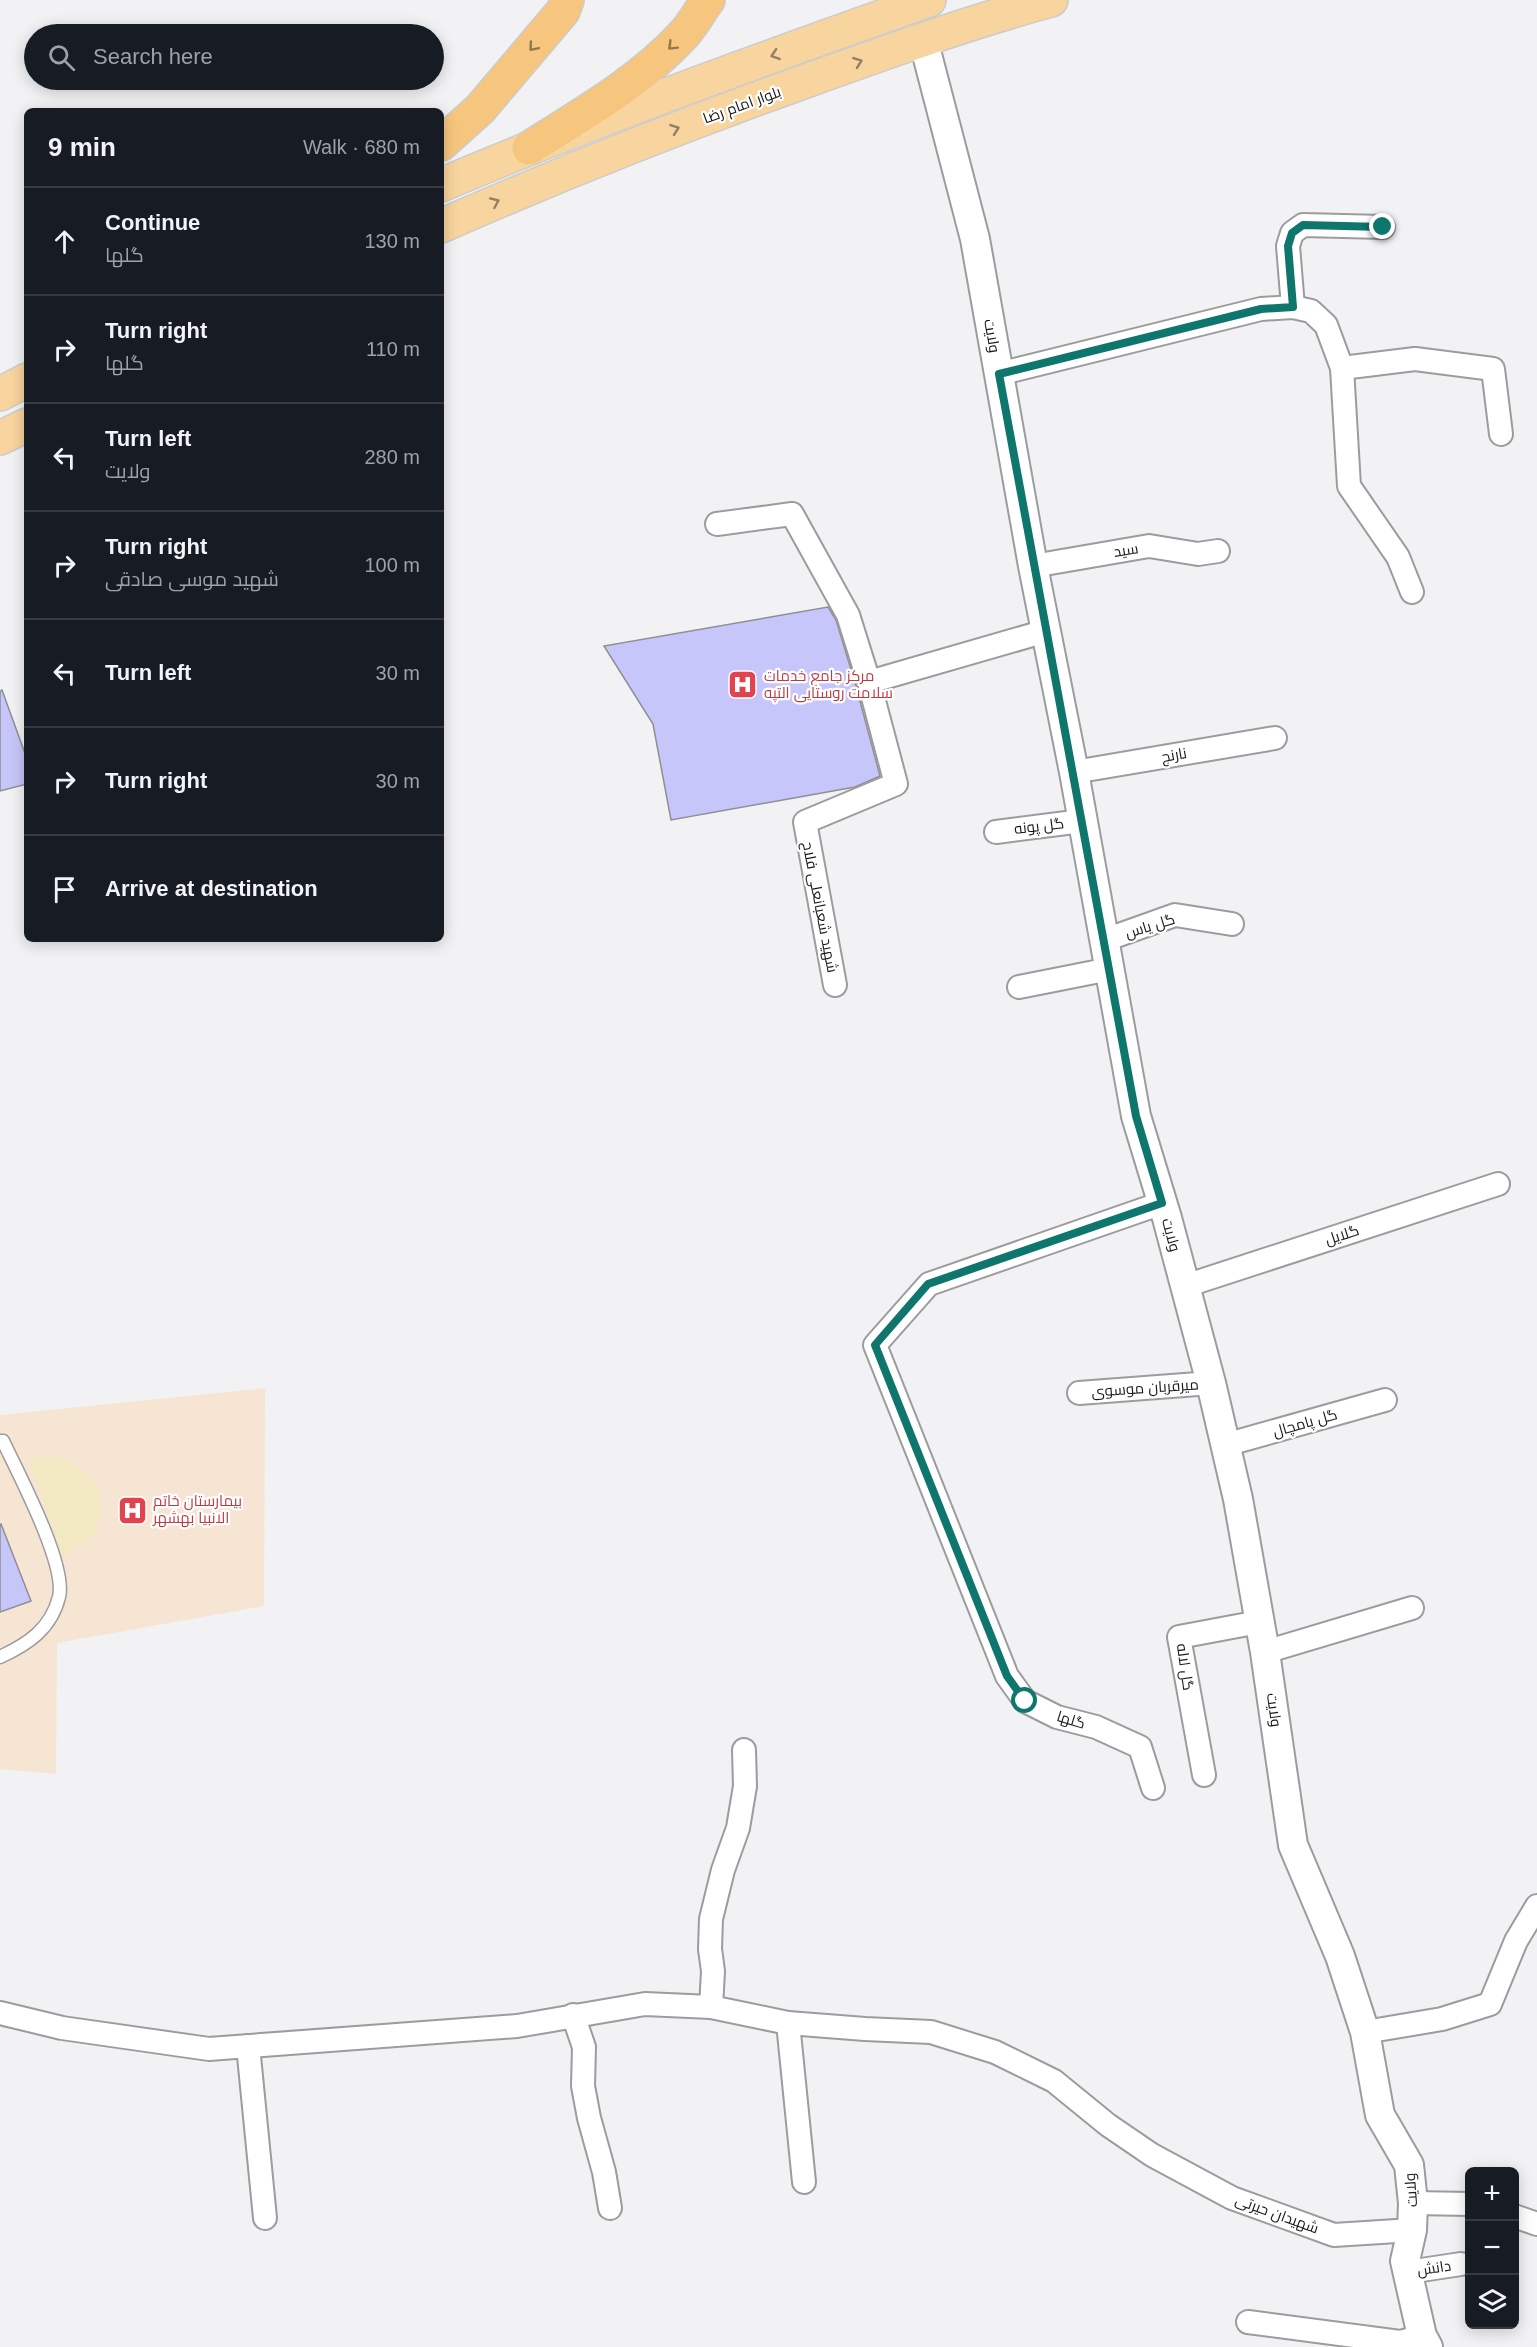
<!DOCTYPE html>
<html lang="en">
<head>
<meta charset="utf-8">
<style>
	body { margin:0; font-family:Helvetica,Cairo,sans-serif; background:#242831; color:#f1f3f6 }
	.controls { position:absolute; right:18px; bottom:18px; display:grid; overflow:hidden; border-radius:9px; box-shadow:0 3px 15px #0003 }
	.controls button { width:54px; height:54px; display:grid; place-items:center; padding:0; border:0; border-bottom:2px solid #363941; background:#171b24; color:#f1f3f6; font:30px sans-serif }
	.stop { position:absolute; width:18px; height:18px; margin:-14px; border:4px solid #0f766e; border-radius:50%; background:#fff }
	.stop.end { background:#0f766e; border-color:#fff; box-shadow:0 2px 6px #0008 }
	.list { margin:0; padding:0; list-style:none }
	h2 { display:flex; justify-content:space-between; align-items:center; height:78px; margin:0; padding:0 24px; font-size:26px }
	h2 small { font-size:20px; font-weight:400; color:#9ea1a6 }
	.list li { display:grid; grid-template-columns:39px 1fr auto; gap:18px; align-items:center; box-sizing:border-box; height:108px; padding:0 24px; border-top:2px solid #363941 }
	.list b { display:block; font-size:22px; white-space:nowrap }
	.list p { margin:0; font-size:20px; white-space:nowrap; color:#9ea1a6 }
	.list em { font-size:20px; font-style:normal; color:#9ea1a6 }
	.icon { flex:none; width:33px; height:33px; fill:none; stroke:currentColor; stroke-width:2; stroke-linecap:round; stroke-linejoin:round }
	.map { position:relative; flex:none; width:1537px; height:2347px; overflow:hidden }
	.search { position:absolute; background:#171b24; box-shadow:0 3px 15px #0003; left:24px; top:24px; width:420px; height:66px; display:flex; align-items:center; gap:15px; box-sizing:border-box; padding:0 21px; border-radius:33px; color:#9ea1a6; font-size:22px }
	.panel { position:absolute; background:#171b24; box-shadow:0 3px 15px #0003; left:24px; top:108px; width:420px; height:834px; border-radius:9px }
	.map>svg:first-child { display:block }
	.medical { fill:#f6e5d3 }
	.sand { fill:#f2e9c3 }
	.building { fill:#c6c6fb; stroke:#8f8f91; stroke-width:1.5 }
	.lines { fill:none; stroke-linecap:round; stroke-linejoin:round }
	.service-casing { stroke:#9c9c9e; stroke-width:15 }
	.minor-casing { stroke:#9c9c9e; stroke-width:26 }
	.tertiary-casing { stroke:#9c9c9e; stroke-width:32 }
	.primary-casing { stroke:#ccc; stroke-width:36 }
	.trunk-casing { stroke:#ccc; stroke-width:36 }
	.service { stroke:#fff; stroke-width:12 }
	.minor { stroke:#fff; stroke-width:22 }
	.tertiary { stroke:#fff; stroke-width:28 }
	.primary { stroke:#f8d49e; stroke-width:33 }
	.trunk { stroke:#f6c67e; stroke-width:33 }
	.oneway { stroke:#927750 }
	.oneway2 { stroke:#937f62 }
	.route { stroke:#0f766e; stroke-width:8 }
	.labels { text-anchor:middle; stroke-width:4.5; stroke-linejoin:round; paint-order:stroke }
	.street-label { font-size:15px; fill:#171718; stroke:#fff }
	.health-label { font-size:15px; fill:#be3a42; stroke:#fff; text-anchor:start }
</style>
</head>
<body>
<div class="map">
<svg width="1537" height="2347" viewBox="0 0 1537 2347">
	<rect width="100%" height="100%" fill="#f2f2f4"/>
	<path class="medical" d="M265,1388L264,1606L57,1643L56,1774L0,1769V1415Z"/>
	<path class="sand" d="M48,1455C63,1458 74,1461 86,1472C104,1488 106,1525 87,1541C81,1547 70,1551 63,1556L28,1459Z"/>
	<g class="building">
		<path d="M828,607L836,620L856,686L880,776L855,787L671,820L653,724L604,646Z"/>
		<path d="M2,690L27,759V784L0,791V691Z"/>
		<path d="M1,1524L31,1601L0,1612V1525Z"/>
	</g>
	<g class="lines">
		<defs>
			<path id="service" d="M0,1441H3C18,1473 67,1565 59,1597C51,1629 28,1644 0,1657"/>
			<g id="minor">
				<path d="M1293,307L1288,246L1292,233L1303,225L1383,227"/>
				<path d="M1342,368L1415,359L1493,369L1501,434"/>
				<path d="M998,374L1261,309L1293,307L1311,311L1326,325L1342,368L1349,486L1398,557L1412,592"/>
				<path d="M717,524L792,514L848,615L869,682"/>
				<path d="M1033,566L1149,546L1198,554L1218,551"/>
				<path d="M1074,772L1275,738"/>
				<path d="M996,832L1082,821"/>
				<path d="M1105,940L1175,915L1232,924"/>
				<path d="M835,985L805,822L896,784L869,682L1046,631"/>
				<path d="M1019,987L1110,969"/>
				<path d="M1185,1286L1498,1184"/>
				<path d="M1079,1393L1211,1383"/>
				<path d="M1225,1445L1385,1400"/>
				<path d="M1265,1652L1412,1608"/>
				<path d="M1204,1775L1179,1637L1259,1622"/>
				<path d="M1153,1788L1140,1747L1096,1727L1057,1717L1025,1701L1007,1676L875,1345L929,1284L1162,1203"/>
				<path d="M711,2007L713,1971L710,1949L711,1919L723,1870L738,1828L745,1786L744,1750"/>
				<path d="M0,2013L62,2028L209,2049L517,2026L645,2004L711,2007L788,2023L865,2029L931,2032L995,2052L1054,2081L1108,2125L1152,2155L1232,2198L1334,2235L1412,2230"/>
				<path d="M573,2015L584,2047L583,2086L589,2118L604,2172L610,2208"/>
				<path d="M788,2023L804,2182"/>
				<path d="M1365,2032L1442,2019L1490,2004L1516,1941L1537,1906"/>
				<path d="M248,2046L265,2218"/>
				<path d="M1413,2203L1470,2204"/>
				<path d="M1514,2216L1537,2224"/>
				<path d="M1408,2272L1461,2264"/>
				<path d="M1248,2322L1400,2342L1422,2336"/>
			</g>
			<path id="tertiary" d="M923,39L975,239L1033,566L1074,772L1136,1116L1167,1218L1211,1383L1238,1499L1265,1652L1293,1845L1340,1956L1365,2032L1380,2115L1409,2165L1413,2203L1412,2230L1405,2261L1422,2336L1428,2347"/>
			<g id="primary">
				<path d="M441,185C601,117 765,58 929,0"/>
				<path d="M441,226C557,175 673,129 792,86C878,55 963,24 1051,0"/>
				<path d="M0,394L27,380"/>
				<path d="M0,438L27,425"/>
			</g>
			<g id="trunk">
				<path d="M441,144L480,109L563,11L567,0"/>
				<path d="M529,148C583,114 641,81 684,34C693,24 700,11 708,0"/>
			</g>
		</defs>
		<use href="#service" class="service-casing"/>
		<use href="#minor" class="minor-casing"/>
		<use href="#tertiary" class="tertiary-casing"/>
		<use href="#primary" class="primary-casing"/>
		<use href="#trunk" class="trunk-casing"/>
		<use href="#service" class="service"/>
		<use href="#minor" class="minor"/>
		<use href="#tertiary" class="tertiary"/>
		<use href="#primary" class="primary"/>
		<use href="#trunk" class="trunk"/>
	</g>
	<defs><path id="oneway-chevron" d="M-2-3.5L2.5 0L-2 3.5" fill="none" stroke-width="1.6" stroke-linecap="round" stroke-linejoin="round" transform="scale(1.5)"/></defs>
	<g class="oneway">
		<use href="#oneway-chevron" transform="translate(672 46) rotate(135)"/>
		<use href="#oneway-chevron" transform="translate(533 47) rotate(130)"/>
	</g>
	<g class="oneway2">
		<use href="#oneway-chevron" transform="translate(775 55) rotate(161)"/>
		<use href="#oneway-chevron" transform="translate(858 62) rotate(-20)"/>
		<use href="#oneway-chevron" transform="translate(675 129) rotate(-20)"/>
		<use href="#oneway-chevron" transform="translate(495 202) rotate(-24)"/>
	</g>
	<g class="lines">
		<path class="route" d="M1025,1701L1007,1676L875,1345L928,1284L1162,1203L1136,1116L999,374L1261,309L1293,307L1288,246L1292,233L1303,225L1383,227"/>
	</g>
	<defs>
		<symbol id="hospital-square" viewBox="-11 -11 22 22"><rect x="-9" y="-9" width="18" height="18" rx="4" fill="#e0444e" stroke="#fff"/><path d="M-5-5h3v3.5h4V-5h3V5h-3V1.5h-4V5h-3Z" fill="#fff"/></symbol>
	</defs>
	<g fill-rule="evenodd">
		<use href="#hospital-square" x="726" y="668" width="33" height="33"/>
		<use href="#hospital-square" x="116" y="1494" width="33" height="33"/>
	</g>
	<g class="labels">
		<g class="street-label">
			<text transform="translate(742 105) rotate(-20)" y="5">بلوار امام رضا</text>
			<text transform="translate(992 336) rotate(80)" y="5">ولایت</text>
			<text transform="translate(1126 550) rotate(-9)" y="5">سید</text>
			<text transform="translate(1174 755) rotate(-10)" y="5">نارنج</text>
			<text transform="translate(1039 826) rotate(-7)" y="5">گل پونه</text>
			<text transform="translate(820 907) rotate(79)" y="5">شهید شعبانعلی فلاح</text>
			<text transform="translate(1150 926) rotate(-17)" y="5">گل یاس</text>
			<text transform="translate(1171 1235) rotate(75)" y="5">ولایت</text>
			<text transform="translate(1342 1235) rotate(-18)" y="5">گلایل</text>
			<text transform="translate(1145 1388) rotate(-4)" y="5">میرقربان موسوی</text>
			<text transform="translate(1305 1423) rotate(-16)" y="5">گل پامچال</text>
			<text transform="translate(1185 1667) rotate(82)" y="5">گل لاله</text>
			<text transform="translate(1274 1710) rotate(82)" y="5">ولایت</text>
			<text transform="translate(1071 1720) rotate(17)" y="5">گلها</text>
			<text transform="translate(1411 2190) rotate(-94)" y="5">ولایت</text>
			<text transform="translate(1277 2214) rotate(20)" y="5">شهیدان حیرتی</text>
			<text transform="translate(1434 2268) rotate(-9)" y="5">دانش</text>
		</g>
		<g class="health-label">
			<text x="764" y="681">مرکز جامع خدمات<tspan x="764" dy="17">سلامت روستایی التپه</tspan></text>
			<text x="153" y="1506">بیمارستان خاتم<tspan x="153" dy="17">الانبیا بهشهر</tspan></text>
		</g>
	</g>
</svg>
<div class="controls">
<button>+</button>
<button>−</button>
<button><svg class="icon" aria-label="layers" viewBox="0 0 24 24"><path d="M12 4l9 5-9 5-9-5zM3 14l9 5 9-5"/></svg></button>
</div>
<div class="stop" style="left:1025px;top:1701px"></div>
<div class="stop end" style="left:1383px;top:227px"></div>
<div class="search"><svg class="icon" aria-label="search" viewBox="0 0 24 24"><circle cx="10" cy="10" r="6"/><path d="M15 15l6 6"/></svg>Search here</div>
<section class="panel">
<h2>9 min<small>Walk · 680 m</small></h2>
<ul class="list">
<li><svg class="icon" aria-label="ahead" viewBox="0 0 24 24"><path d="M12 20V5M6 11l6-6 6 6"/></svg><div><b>Continue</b><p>گلها</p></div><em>130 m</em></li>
<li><svg class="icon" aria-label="right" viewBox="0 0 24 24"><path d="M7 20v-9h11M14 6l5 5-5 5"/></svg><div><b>Turn right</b><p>گلها</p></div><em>110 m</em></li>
<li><svg class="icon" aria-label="left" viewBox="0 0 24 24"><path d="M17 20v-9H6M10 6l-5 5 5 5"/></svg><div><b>Turn left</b><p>ولایت</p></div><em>280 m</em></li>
<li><svg class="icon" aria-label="right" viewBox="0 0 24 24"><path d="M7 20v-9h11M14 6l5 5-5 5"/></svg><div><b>Turn right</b><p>شهید موسی صادقی</p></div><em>100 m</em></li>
<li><svg class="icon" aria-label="left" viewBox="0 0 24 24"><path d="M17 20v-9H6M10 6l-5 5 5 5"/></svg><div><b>Turn left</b></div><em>30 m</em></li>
<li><svg class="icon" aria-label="right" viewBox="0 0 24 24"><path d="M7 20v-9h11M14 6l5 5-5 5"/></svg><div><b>Turn right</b></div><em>30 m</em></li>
<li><svg class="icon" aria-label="arrive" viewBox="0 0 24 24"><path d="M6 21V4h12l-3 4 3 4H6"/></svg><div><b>Arrive at destination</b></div></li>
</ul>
</section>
</div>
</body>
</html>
